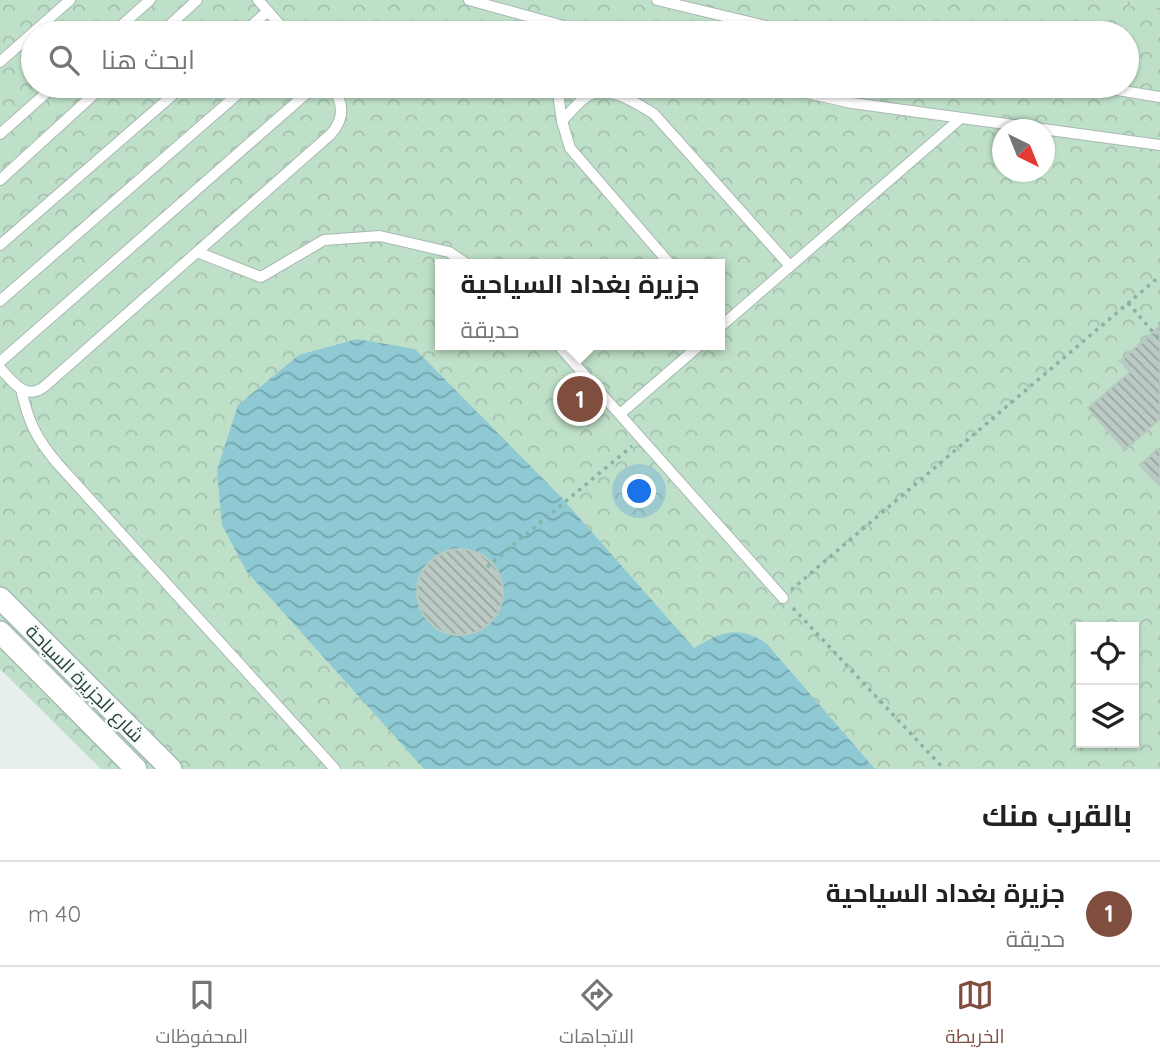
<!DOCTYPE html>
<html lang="ar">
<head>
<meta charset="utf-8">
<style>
	body { margin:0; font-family:Quicksand,Cairo,sans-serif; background:#f6f6f6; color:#202124; direction:rtl }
	.controls { position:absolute; right:21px; bottom:21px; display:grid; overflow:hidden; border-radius:0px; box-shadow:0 2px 5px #0004 }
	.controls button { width:63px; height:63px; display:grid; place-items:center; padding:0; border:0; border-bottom:2px solid #e0e0e0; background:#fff; color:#202124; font:35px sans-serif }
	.compass { position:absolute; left:992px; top:119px; width:63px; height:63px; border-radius:50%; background:#fff; box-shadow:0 2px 5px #0004; rotate:137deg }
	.you { position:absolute; left:640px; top:492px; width:24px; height:24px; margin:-18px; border:5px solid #fff; border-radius:50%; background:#1a73e8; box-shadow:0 0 0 10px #1a73e833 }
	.badge { display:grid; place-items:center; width:46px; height:46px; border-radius:50%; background:#7f4e3f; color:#fff; font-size:23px; font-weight:700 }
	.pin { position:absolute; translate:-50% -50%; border:4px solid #fff; box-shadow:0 2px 7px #0006 }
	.popup { position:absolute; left:435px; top:259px; width:290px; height:91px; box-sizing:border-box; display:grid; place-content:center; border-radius:0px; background:#fff; filter:drop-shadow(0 2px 5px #0005); font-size:23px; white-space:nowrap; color:#757577 }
	.popup b { font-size:26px; color:#202124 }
	.popup::after { content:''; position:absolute; left:50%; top:100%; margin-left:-14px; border:14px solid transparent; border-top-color:#fff }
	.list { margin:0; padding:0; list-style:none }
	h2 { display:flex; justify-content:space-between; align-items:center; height:91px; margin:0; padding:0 28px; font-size:30px }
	h2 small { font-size:23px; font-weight:400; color:#757577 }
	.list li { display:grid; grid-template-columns:46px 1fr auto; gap:21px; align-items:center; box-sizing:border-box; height:105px; padding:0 28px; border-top:2px solid #e0e0e0 }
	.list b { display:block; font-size:26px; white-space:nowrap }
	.list p { margin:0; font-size:23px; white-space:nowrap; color:#757577 }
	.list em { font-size:23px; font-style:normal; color:#757577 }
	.icon { flex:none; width:38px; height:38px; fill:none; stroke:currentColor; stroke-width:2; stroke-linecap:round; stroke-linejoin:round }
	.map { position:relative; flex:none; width:1160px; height:769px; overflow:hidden; direction:ltr }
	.search { position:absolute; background:#fff; box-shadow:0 2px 5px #0004; left:21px; right:21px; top:21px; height:77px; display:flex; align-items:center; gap:18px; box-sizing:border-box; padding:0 24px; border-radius:38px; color:#757577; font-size:26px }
	.sheet { height:196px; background:#fff }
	nav { display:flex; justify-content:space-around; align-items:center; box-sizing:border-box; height:98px; border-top:2px solid #e0e0e0; background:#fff; font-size:19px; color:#757577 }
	nav a { display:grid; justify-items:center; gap:4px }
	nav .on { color:#7f4e3f }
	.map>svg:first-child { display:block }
	.wetland { fill:url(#wetland-marsh) }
	.park { fill:url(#park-crowns); fill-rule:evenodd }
	.water { fill:url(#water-waves); fill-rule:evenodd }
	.building { fill:url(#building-back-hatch); stroke:#b8c9c2; stroke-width:2 }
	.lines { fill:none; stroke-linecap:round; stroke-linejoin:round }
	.service-casing { stroke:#a8b8b2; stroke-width:12 }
	.secondary-casing { stroke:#a4bbb3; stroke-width:24 }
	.path { stroke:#86b3a5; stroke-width:3.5; stroke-dasharray:3.5 5; stroke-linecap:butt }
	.service { stroke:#fff; stroke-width:10 }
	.secondary { stroke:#fff; stroke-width:21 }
	.labels { text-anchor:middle; stroke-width:5; stroke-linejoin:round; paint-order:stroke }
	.street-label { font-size:19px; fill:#24423a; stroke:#f7fbf9 }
</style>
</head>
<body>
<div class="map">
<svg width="1160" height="769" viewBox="0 0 1160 769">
	<defs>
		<pattern id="wetland-marsh" width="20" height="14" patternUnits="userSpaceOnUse" patternTransform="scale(1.75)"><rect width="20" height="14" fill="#bfe0c8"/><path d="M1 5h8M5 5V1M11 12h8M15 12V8" fill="none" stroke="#a4c1ad"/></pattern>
		<pattern id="park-crowns" width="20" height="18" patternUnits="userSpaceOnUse" patternTransform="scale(1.75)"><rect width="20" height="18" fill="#bfe0c8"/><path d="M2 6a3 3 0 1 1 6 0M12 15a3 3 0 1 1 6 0" fill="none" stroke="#a4c1ad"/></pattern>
		<pattern id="water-waves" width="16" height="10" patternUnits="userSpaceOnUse" patternTransform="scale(1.75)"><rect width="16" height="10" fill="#8ec9d4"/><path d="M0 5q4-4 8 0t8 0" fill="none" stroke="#74a5ad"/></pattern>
		<pattern id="building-back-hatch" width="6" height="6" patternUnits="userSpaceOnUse" patternTransform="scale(1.75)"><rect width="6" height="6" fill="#bbcac4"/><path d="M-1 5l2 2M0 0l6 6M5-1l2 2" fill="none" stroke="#98a6a0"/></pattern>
	</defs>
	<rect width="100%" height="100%" fill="#e6efeb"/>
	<path class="wetland" d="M1100,0H1160V11Z"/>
	<path class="park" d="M0,0H1100L1160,11V769H101L0,669ZM33,33H1127V86H33ZM1002,130H1044V172H1002ZM440,264H720V345H440ZM1081,627H1134V743H1081Z"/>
	<path class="water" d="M357,339L415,349L561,497L694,648C722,632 737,625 766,643L875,769H424L247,572L222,525L217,470L238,405L299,355ZM459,549C468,550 477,551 485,556C505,570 509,600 494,619C487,628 478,633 467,635C414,645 393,561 459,549Z"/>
	<g class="building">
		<path d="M1160,326V419L1125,450L1088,408L1130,372L1120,361Z"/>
		<path d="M1157,449L1160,452V486L1140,465Z"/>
		<circle cx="460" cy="592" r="43"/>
	</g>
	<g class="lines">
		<defs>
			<g id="service">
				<path d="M258,0L287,33"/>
				<path d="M469,0L589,33"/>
				<path d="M657,0L795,33"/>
				<path d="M113,33L150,0"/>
				<path d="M161,33L197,0"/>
				<path d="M243,33L268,11"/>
				<path d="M0,62L70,0"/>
				<path d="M557,86L562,121L570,148L670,264"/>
				<path d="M775,86L852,103L1160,145"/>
				<path d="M1093,86L1160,97"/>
				<path d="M562,121C569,114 577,103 586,97C608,83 636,103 654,114L790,266"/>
				<path d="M0,134L54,86"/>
				<path d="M0,180L103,86"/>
				<path d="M0,245L183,86"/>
				<path d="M197,252L261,277L324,240L380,236L449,252L467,264"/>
				<path d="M0,301L247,86"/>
				<path d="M720,327L961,118"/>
				<path d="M558,345L783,598"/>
				<path d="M0,362L315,86"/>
				<path d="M0,368C12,381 26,402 45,386L331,134C345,118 344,102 331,86"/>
				<path d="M21,389C28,421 36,438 57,463L335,769"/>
				<path d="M620,414L700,345"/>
			</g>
			<g id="secondary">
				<path d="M0,598L171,769"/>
				<path d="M0,632L136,769"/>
			</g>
		</defs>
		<use href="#service" class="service-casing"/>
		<use href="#secondary" class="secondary-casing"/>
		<g class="path">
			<path d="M1128,303L1160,340"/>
			<path d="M487,567L632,446"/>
			<path d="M791,590L1160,276"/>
			<path d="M793,608L944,769"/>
		</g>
		<use href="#service" class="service"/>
		<use href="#secondary" class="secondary"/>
	</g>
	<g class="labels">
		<g class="street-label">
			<text transform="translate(85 683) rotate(45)" y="7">شارع الجزيرة السياحة</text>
		</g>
	</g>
</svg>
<div class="controls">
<button><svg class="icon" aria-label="locate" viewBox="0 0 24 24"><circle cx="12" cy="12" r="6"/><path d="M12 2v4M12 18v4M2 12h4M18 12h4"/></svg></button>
<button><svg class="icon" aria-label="layers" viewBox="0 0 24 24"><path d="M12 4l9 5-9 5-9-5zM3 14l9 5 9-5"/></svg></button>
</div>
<svg class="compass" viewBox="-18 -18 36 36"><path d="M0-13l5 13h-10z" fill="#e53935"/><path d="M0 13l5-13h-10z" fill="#757577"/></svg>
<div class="you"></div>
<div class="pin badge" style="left:580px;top:399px">1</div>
<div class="popup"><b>جزيرة بغداد السياحية</b>حديقة</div>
<div class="search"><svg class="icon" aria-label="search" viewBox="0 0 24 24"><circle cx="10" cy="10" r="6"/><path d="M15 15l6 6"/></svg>ابحث هنا</div>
</div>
<section class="sheet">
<h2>بالقرب منك<small></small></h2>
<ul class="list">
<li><span class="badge">1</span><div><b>جزيرة بغداد السياحية</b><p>حديقة</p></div><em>40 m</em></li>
</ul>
</section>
<nav>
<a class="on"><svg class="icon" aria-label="map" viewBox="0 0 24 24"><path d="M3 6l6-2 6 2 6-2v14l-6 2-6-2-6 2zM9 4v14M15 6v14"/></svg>الخريطة</a>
<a><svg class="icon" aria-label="directions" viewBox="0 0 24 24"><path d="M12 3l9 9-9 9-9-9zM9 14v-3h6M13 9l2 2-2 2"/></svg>الاتجاهات</a>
<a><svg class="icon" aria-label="saved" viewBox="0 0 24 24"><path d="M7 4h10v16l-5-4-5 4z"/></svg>المحفوظات</a>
</nav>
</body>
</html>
